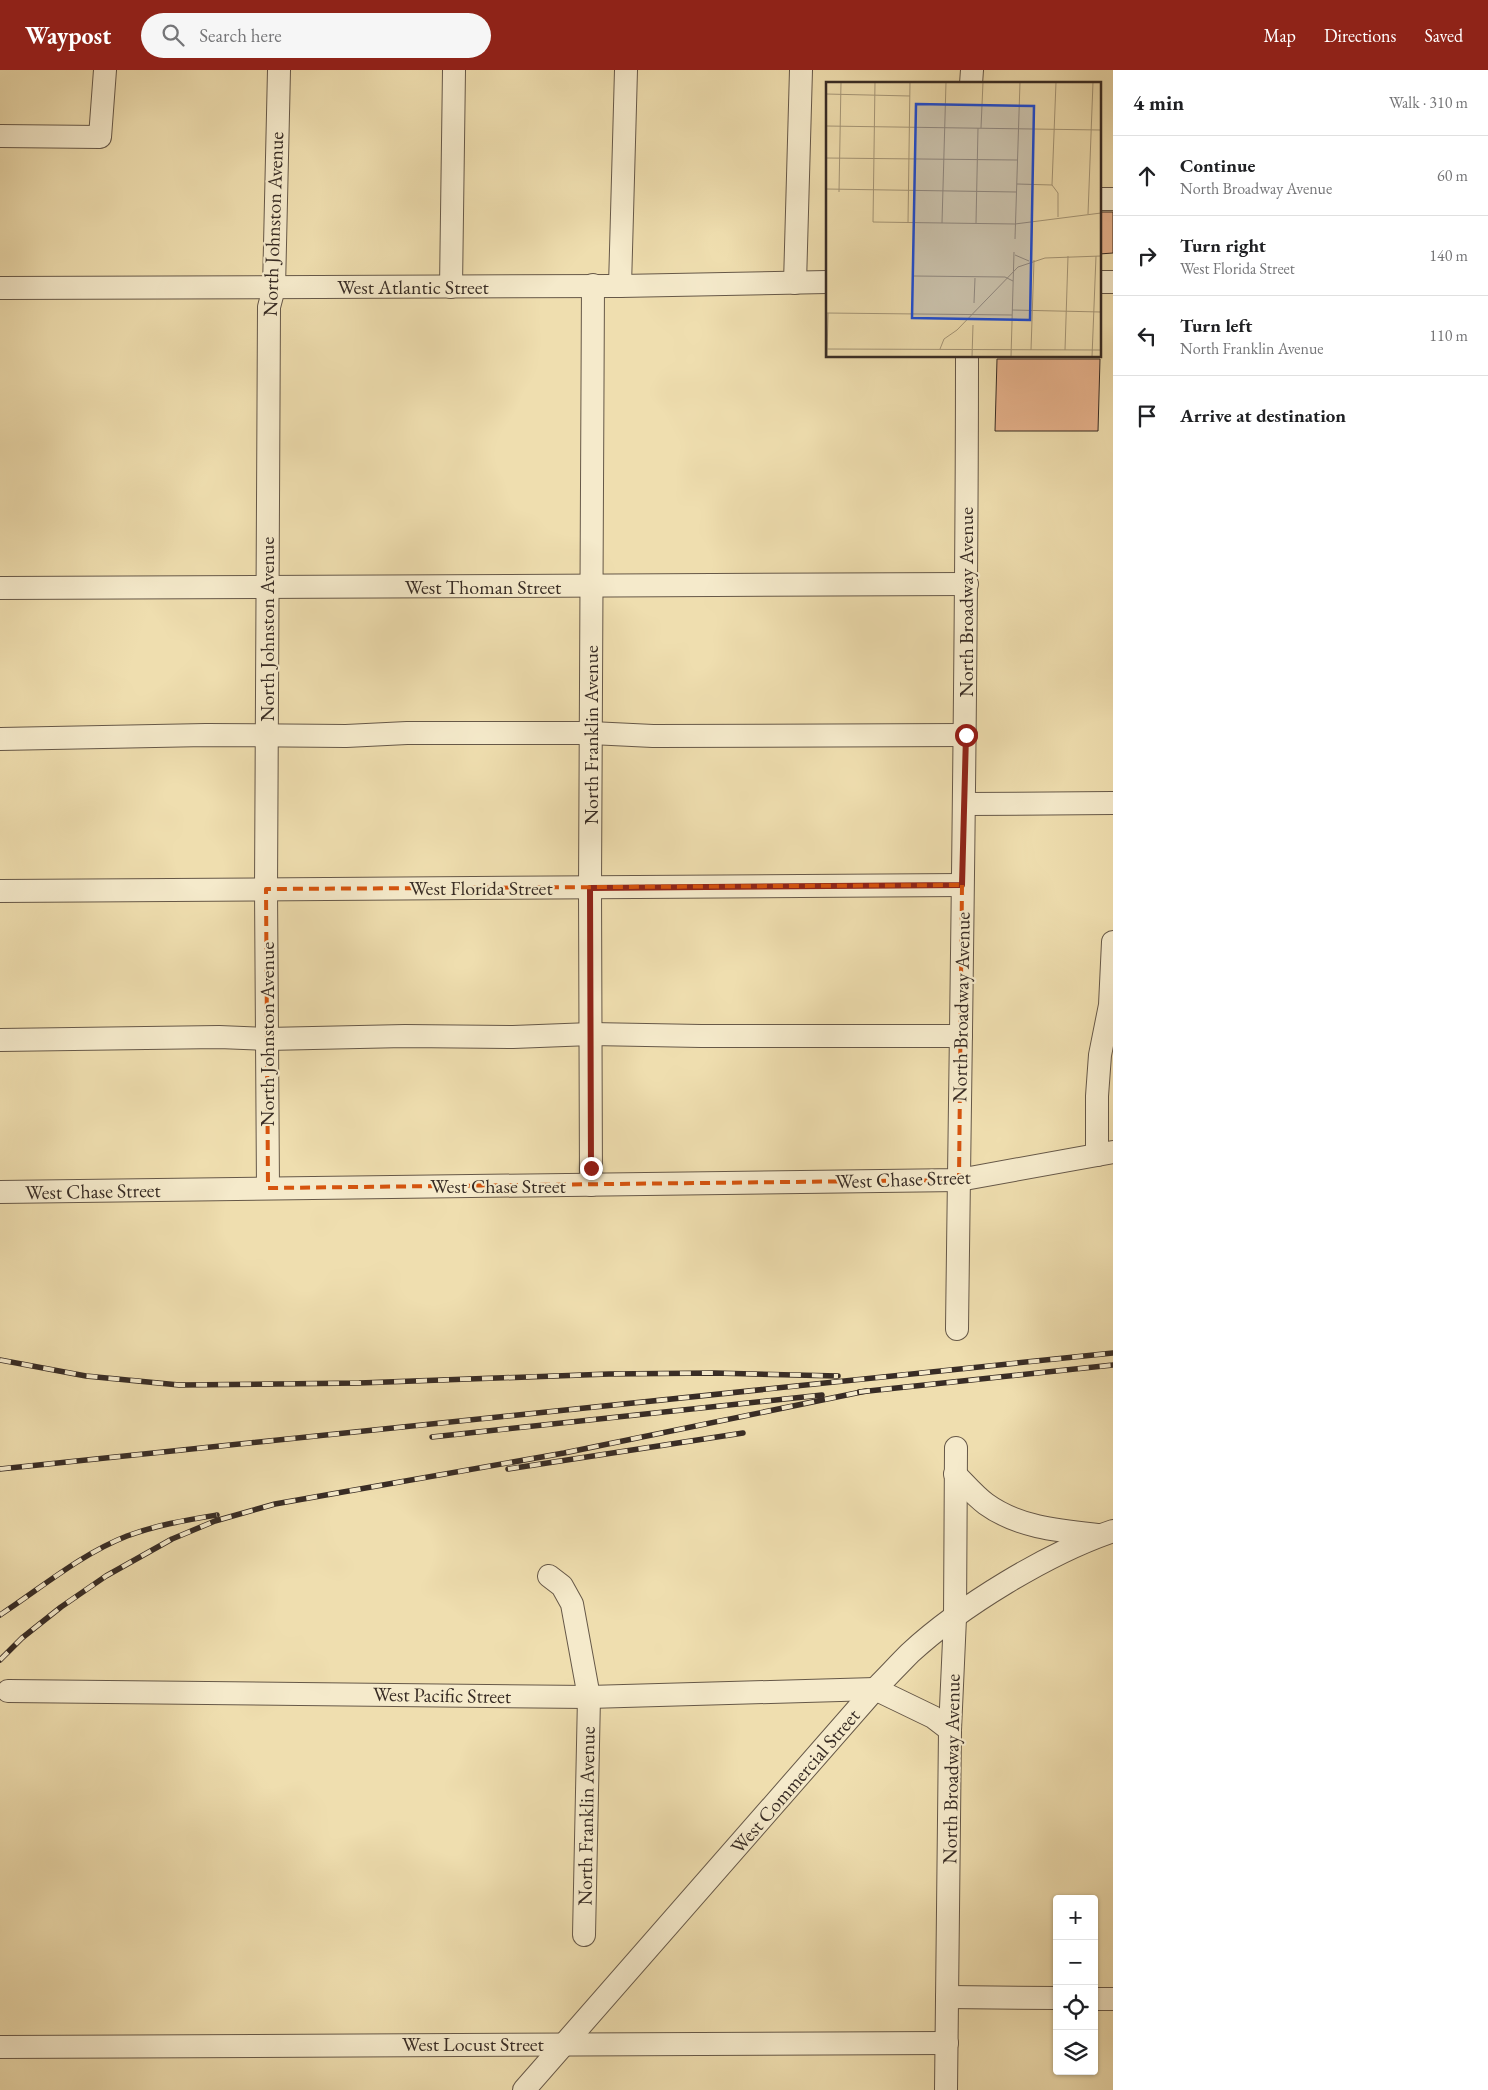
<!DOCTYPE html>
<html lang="en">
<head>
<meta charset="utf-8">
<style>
	body { margin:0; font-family:"EB Garamond",serif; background:#f6f6f6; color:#202124 }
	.controls { position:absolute; right:15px; bottom:15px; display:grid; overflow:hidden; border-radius:5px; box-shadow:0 1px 4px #0004 }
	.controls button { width:45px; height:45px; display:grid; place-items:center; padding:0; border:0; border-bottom:1px solid #e0e0e0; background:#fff; color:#202124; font:25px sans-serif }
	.stop { position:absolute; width:15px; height:15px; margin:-11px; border:4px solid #8f2418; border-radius:50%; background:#fff }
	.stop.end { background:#8f2418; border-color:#fff; box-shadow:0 1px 5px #0008 }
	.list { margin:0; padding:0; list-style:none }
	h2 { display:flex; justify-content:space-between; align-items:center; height:65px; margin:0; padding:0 20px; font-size:21px }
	h2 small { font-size:16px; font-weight:400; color:#757577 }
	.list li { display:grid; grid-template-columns:32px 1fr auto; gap:15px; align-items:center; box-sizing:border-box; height:80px; padding:0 20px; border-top:1px solid #e0e0e0 }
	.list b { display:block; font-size:19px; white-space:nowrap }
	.list p { margin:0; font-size:16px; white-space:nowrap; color:#757577 }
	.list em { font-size:16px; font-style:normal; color:#757577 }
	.icon { flex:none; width:28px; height:28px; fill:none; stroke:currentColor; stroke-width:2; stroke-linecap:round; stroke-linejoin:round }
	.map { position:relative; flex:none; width:1113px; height:2020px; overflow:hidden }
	header { display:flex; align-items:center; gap:30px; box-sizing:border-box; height:70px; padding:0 25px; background:#8f2418; color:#fff }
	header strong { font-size:24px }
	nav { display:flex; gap:28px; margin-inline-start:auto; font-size:18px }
	.search { width:350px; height:45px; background:#f6f6f6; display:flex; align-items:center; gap:12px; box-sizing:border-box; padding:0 18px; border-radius:28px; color:#757577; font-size:19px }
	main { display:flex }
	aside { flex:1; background:#fff }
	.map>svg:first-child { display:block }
	.building { fill:#e6b28c; stroke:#382c25 }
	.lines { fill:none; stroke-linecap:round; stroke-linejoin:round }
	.minor-casing { stroke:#665848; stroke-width:24 }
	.minor { stroke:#f5eacb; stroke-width:22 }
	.rail-casing { stroke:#382c25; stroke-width:5.5 }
	.rail { stroke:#f5eacb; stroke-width:4; stroke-dasharray:11; stroke-linecap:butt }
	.route { stroke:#8f2418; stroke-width:6 }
	.marked { fill:none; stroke:#d6540e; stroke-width:4; stroke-dasharray:10 6; stroke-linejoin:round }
	.labels { text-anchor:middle; stroke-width:4.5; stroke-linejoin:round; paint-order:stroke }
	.street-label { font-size:20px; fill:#382c25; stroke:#f5eacb }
	.inset-road { fill:none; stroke:#a69778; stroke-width:1 }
	.view { fill:#1d4ed8; fill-opacity:0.15; stroke:#1d4ed8; stroke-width:2.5 }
	.inset-edge { fill:none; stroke:#382c25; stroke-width:2.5 }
</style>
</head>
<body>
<header>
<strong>Waypost</strong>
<div class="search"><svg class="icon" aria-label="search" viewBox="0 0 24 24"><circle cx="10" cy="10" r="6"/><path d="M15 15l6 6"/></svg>Search here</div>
<nav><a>Map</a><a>Directions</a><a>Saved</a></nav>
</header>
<main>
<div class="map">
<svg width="1113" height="2020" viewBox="0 0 1113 2020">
	<rect width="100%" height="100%" fill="#efdeaf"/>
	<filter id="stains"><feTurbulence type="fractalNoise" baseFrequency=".004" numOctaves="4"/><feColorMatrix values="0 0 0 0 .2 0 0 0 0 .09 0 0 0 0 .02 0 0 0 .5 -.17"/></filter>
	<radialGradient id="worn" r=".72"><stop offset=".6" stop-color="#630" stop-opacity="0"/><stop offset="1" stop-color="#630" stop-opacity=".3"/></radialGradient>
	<g class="building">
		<rect x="1099" y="73" width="2" height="50"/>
		<path d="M1099,142H1113V183L1099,184Z"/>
		<path d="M997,289H1100L1098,361H995Z"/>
	</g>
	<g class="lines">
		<defs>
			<g id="minor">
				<path d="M971,14L972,0"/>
				<path d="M0,66L100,67L105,0"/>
				<path d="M1099,129H1113"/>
				<path d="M1099,212H1113"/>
				<path d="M795,213L801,0"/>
				<path d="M620,216L626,0"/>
				<path d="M451,217L454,0"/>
				<path d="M0,218L620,216L827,212"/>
				<path d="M0,518L967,514"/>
				<path d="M0,669L206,665L346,666L407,663H591L653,666L966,665"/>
				<path d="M965,734L1113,733"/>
				<path d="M0,821L962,815"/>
				<path d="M0,970L219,967L267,969L405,966L513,967L591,964L701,966H961"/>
				<path d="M1097,1085V1026L1100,985L1110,935L1113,872"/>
				<path d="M591,1115L590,818L593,215"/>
				<path d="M268,1118L266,819L269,237L274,218L279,0"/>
				<path d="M0,1122L959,1110L1113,1082"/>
				<path d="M957,1259C961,934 967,610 967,286"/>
				<path d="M955,1404C965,1414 975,1426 986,1434C1019,1458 1061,1461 1100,1465"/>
				<path d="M549,1506L562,1516L572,1534L589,1627L584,1865"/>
				<path d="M8,1621L589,1627L875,1619L933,1647L950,1660"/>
				<path d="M947,1927L1057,1928"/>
				<path d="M1094,1929H1113"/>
				<path d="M0,1977L947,1973"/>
				<path d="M524,2020L875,1619C887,1607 898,1595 910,1583C961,1536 1048,1483 1113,1461"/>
				<path d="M946,2020L950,1660L955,1548L956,1378"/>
			</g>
		</defs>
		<use href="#minor" class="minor-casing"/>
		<use href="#minor" class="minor"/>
		<defs>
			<g id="rail">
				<path d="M0,1290L86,1306L179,1315L359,1313L609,1304L714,1303L838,1306"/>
				<path d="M859,1322L1113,1295"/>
				<path d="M432,1367L822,1325"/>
				<path d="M0,1399L1113,1283"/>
				<path d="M508,1399L743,1363"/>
				<path d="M0,1545C41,1518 81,1484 127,1466C156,1455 187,1450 217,1445"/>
				<path d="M0,1590L22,1568L61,1537L106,1506L172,1469L215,1451L275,1434L564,1383L866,1321"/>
			</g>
		</defs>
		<use href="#rail" class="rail-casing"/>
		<use href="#rail" class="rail"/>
	</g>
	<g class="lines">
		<path class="route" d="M591,1098L590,818L962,815L966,665"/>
	</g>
	<path class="marked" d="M962,815L959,1110L268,1118L266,819Z"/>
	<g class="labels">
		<g class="street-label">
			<text transform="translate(273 154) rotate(-88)" y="7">North Johnston Avenue</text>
			<text x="413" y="224">West Atlantic Street</text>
			<text x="483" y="524">West Thoman Street</text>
			<text transform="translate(966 532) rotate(-90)" y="7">North Broadway Avenue</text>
			<text transform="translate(267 559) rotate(-90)" y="7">North Johnston Avenue</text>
			<text transform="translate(591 665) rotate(-90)" y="7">North Franklin Avenue</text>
			<text x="481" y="825">West Florida Street</text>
			<text transform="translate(961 937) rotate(-89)" y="7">North Broadway Avenue</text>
			<text transform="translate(267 964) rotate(-90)" y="7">North Johnston Avenue</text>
			<text transform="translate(903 1109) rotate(-2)" y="7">West Chase Street</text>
			<text x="498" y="1123">West Chase Street</text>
			<text transform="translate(93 1121) rotate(-1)" y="7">West Chase Street</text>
			<text transform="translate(442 1625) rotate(1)" y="7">West Pacific Street</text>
			<text transform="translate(951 1699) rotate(-89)" y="7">North Broadway Avenue</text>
			<text transform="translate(795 1711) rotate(-49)" y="7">West Commercial Street</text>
			<text transform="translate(586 1746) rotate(-89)" y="7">North Franklin Avenue</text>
			<text x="473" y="1981">West Locust Street</text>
		</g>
	</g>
	<g transform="translate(826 12)">
		<rect width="275" height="275" fill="#efdeaf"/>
		<path class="inset-road" d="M49,0L47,140L189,142L275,131M230,0L226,103L232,111V135M0,12L84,14M0,44L275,48M155,46L157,0M0,76L191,78M191,102L226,103M0,107L190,110M13,110L15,0M262,132L267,0M82,141L84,0M116,141L120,0M150,141L152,46M189,157L194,0M189,173L203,179M88,194L179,195L187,199M148,221L149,196M186,228L275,230M0,231L186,233M0,267L275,268M114,267L118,257L131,248L192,185L219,176L275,174M205,268L208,178M239,268L242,174M1,275L2,231M146,275L147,243M185,275L188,170M266,275L270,174"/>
		<path class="view" d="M90,22L208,24L204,238L86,236Z"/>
		<rect width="275" height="275" class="inset-edge"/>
	</g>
	<rect width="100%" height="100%" filter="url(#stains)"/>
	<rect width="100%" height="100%" fill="url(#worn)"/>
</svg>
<div class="controls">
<button>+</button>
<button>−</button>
<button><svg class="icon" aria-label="locate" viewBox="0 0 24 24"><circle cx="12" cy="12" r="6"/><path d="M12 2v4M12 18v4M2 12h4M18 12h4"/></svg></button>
<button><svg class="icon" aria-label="layers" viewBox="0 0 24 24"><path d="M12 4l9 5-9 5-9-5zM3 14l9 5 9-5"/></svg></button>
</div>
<div class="stop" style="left:966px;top:665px"></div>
<div class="stop end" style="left:591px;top:1098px"></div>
</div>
<aside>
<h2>4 min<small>Walk · 310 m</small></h2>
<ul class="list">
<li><svg class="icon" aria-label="ahead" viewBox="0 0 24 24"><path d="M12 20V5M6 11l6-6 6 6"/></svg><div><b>Continue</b><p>North Broadway Avenue</p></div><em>60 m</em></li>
<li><svg class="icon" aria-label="right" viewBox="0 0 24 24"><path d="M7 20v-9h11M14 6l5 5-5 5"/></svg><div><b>Turn right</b><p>West Florida Street</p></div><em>140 m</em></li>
<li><svg class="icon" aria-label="left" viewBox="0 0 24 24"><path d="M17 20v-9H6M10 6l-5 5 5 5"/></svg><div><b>Turn left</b><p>North Franklin Avenue</p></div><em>110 m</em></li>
<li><svg class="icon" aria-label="arrive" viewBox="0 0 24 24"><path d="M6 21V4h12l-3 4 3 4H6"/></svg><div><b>Arrive at destination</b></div></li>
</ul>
</aside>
</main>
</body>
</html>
